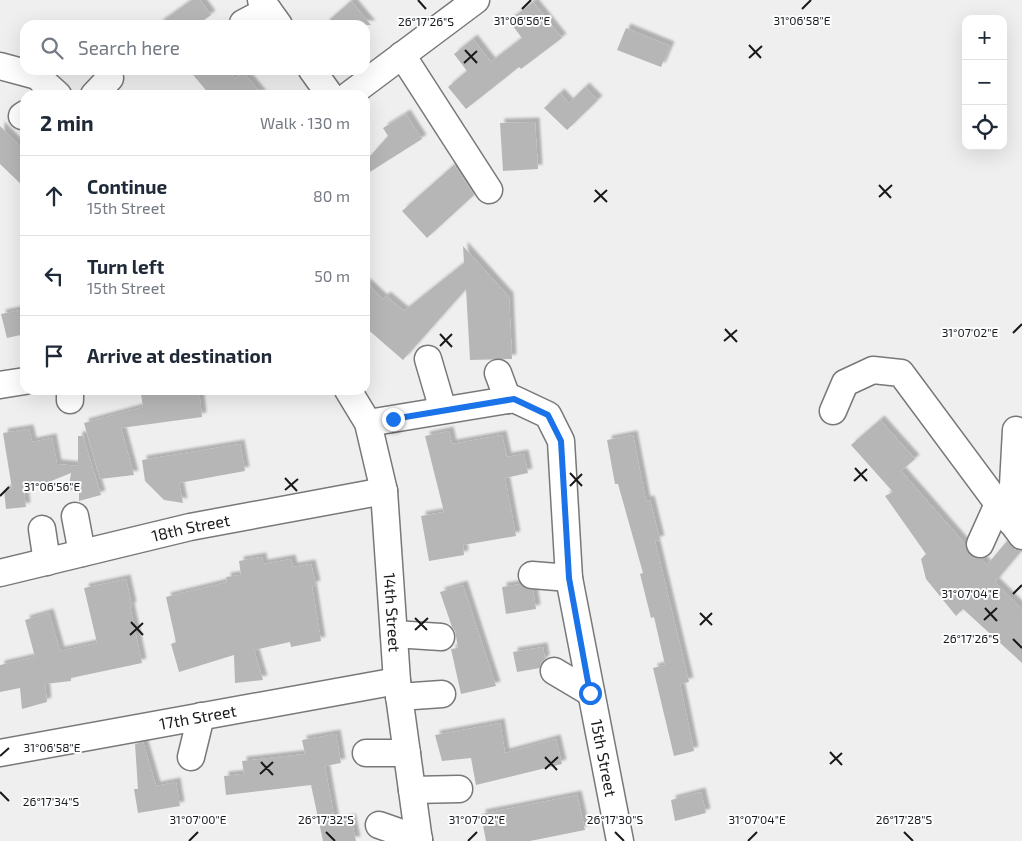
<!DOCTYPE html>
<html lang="en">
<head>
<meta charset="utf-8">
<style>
	body { margin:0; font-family:"Exo 2",sans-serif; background:#f2f2f3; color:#1f2937 }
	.controls { position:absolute; right:15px; top:15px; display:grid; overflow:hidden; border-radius:10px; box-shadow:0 5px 20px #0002 }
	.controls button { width:45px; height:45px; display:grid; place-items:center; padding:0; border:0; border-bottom:1px solid #e0e1e3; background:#fff; color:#1f2937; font:25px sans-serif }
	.stop { position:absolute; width:15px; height:15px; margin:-11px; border:4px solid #1a73e8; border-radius:50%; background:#fff }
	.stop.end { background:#1a73e8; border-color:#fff; box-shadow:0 1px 5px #0008 }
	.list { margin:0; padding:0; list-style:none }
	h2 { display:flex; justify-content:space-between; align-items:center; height:65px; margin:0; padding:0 20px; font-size:21px }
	h2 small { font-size:16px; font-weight:400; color:#747a83 }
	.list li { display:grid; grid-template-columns:32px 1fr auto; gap:15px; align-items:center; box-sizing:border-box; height:80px; padding:0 20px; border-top:1px solid #e0e1e3 }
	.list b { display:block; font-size:19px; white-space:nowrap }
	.list p { margin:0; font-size:16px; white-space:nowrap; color:#747a83 }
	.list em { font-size:16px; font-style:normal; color:#747a83 }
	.icon { flex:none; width:28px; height:28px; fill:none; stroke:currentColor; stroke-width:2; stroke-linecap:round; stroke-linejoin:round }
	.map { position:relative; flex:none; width:1022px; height:841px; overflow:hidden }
	.search { position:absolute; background:#fff; box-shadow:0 5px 20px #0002; left:20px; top:20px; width:350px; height:55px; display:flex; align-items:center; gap:12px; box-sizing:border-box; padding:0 18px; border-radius:15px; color:#747a83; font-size:19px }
	.panel { position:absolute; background:#fff; box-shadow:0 5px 20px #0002; left:20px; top:90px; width:350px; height:305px; border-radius:15px }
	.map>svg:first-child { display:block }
	.building { fill:#b7b6b7; filter:url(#shadow) }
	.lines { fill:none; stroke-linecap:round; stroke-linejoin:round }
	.minor-casing { stroke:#787879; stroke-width:29 }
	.minor { stroke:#fff; stroke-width:26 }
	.route { stroke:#1a73e8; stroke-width:6 }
	.ticks { fill:none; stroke:#19191a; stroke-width:2 }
	.labels { text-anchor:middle; stroke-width:4; stroke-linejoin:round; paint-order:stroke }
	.street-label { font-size:16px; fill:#19191a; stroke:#fcfdfe }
	.ticks-label { font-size:12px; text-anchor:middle; fill:#19191a; stroke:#fcfdfe; stroke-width:4; stroke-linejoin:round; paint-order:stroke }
</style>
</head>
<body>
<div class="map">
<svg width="1022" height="841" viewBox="0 0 1022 841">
	<defs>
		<filter id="shadow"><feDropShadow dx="4.5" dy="-4.5" stdDeviation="1" flood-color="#0004"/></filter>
	</defs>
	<rect width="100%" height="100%" fill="#efeff0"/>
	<g class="building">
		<path d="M192,0H200L211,15L197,25H157Z"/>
		<path d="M351,1L371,25H324Z"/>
		<path d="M533,2L562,38L521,69L519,67L466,109L448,87L467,71L454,54L473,39L491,62L522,38L509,21Z"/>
		<path d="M626,28L670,46L661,67L617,50Z"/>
		<path d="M189,70H228L235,79L243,72L262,95H210Z"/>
		<path d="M585,87L598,100L567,130L544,108L560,93L569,103Z"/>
		<path d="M406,114L422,139L365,175V162L388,136L383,128Z"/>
		<path d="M535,122L538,169L503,171L500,123Z"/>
		<path d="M0,126L25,151V188L0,164Z"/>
		<path d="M454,165L474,195L427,238L402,211Z"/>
		<path d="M463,246L509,297L512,359L470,360L466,289L403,360L365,327V282L383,299L386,296L404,311L464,263Z"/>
		<path d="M25,309V334L7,338L1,314Z"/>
		<path d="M166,390H199L202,417L121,428L134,475L100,479L84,423L143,407L141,394Z"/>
		<path d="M880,420L915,459L901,471L965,544L968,553L973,557L981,559L987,565L1007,541L1016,550L1021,551L995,582L1022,609V663L963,609L956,616L926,579L921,559L926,554L885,496L893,492L851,445Z"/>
		<path d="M29,429L32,442L52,438L57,464L78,466V436H83L101,495L79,501V488L68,491L71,473L24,492L26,507L6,509L4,490L12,489L3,433Z"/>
		<path d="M449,431L452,444L502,435L507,457L524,454L528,473L505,478L516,536L463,545L464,555L429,561L421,516L444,512L425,436Z"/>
		<path d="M633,435L646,501L650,500L660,540L655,541L689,682L680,684L694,751L674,756L653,668L665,665L654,617L651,618L640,574L643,573L618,484H615L607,440Z"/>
		<path d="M240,444L245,471L179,483L183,503L164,500L145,481L142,460Z"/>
		<path d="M262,557L263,564L291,559L293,567L311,564L316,585L312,586L321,641L291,647L290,642L254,650L263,680L235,683L234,655L179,672L171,644L176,642L166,597L227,582L226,577L241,575L239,561Z"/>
		<path d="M126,579L132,606L130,607L142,663L71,678V681L45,684L47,702L22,709L20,688L0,692V665L35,657L25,620L49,613L60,651L97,643L84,588Z"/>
		<path d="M521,584L524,588L533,590L536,609L506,614L502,587Z"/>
		<path d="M463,585L496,686L461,694L451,649L458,648L455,631L452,627L440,592Z"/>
		<path d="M543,647L545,659L541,663L540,668L517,672L513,652Z"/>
		<path d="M500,723L505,753L556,739L562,764L476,785L471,758L442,761L435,735Z"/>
		<path d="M336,734L341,763L325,766L335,822L351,818L356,841H323L311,785L226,795L224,776L244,774L242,761L305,754L302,740Z"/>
		<path d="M143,742L156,786L176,782L180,806L138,813L134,789H138L135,744Z"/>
		<path d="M701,792L706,813L675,821L671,800Z"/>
		<path d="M577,795L585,830L530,841H486L481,814Z"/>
	</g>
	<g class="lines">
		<defs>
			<g id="minor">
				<path d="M261,0L279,25"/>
				<path d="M243,23L268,10"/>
				<path d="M402,55L489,190"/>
				<path d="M0,66L37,76L58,95"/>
				<path d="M312,70L330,95"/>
				<path d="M94,95L110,78"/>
				<path d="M349,95L476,0"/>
				<path d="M22,116L25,114"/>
				<path d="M428,359L443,410"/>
				<path d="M498,373L508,400"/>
				<path d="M0,385L25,381"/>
				<path d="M70,390V400"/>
				<path id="s1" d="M348,390L368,423L384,491L397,681L419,841"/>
				<path d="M833,411L845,383L873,370L901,373L1022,536"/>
				<path id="s2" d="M368,423L514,399L548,415L561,441L569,578L620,841"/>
				<path d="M75,516L82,553"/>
				<path d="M1011,522L1016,430"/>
				<path d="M42,529L47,562"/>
				<path d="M980,544L998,504"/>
				<path id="s3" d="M0,573L190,527L384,491"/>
				<path d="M532,575L569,578"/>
				<path d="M394,634L441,637"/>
				<path d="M554,671L591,693"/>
				<path d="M399,697L442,694"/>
				<path id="s4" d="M0,753L397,681"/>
				<path d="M366,753H407"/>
				<path d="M191,757L201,716"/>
				<path d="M412,790L459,789"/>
				<path d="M379,825L419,839"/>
			</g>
		</defs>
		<use href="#minor" class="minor-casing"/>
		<use href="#minor" class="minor"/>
	</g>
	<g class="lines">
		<path class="route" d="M393,419L514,399L548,415L561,441L569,578L590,693"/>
	</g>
	<path class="ticks" d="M418,0L426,9M522,9L531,0M802,9L811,0M749,45L761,58M465,50L477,63M749,58L762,46M464,63L477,51M879,185L891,198M595,190L607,202M879,197L892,185M594,202L607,190M725,329L737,342M1013,333L1022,324M440,334L452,347M724,341L737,330M440,346L452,334M855,468L867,481M570,473L582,486M285,478L297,491M854,481L867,469M570,486L582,474M285,490L298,479M0,496L9,487M1013,594L1022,585M985,608L997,621M700,613L712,625M415,618L427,630M984,620L997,608M131,622L143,635M700,625L712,613M415,630L428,618M130,635L143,623M1013,639L1022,648M830,752L842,765M0,756L9,748M545,757L557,770M261,762L273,775M830,764L842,753M545,769L558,757M260,774L273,762M0,792L9,801M326,832L335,841M615,832L624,841M904,832L913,841M189,841L198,832M468,841L477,832M748,841L757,832"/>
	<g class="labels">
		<g class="street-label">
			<text dy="6" stroke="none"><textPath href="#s3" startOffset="196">18th Street</textPath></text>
			<text dy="6" stroke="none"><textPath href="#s1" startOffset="230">14th Street</textPath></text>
			<text dy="6" stroke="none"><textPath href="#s4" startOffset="201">17th Street</textPath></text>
			<text dy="6" stroke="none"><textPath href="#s2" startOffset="535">15th Street</textPath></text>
		</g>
	</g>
	<g class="ticks-label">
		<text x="522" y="25">31°06'56"E</text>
		<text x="802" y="25">31°06'58"E</text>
		<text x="426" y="26">26°17'26"S</text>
		<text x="970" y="337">31°07'02"E</text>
		<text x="52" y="491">31°06'56"E</text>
		<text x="970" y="598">31°07'04"E</text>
		<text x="971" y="643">26°17'26"S</text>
		<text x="52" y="752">31°06'58"E</text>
		<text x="51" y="806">26°17'34"S</text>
		<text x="326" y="824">26°17'32"S</text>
		<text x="615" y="824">26°17'30"S</text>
		<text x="904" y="824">26°17'28"S</text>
		<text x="198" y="824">31°07'00"E</text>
		<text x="477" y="824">31°07'02"E</text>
		<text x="757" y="824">31°07'04"E</text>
	</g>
</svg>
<div class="controls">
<button>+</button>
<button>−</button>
<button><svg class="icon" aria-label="locate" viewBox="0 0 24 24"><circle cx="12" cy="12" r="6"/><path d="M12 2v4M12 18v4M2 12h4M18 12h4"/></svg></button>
</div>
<div class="stop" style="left:590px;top:693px"></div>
<div class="stop end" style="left:393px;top:419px"></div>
<div class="search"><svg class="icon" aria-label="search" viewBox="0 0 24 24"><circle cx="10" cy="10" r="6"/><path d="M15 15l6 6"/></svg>Search here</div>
<section class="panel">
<h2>2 min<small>Walk · 130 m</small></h2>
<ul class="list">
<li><svg class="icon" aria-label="ahead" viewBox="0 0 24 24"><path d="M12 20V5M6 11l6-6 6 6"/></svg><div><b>Continue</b><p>15th Street</p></div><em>80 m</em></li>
<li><svg class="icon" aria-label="left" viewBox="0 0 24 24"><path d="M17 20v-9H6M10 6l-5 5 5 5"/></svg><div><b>Turn left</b><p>15th Street</p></div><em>50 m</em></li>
<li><svg class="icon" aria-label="arrive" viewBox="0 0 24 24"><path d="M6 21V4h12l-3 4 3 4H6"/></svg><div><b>Arrive at destination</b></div></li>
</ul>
</section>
</div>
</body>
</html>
